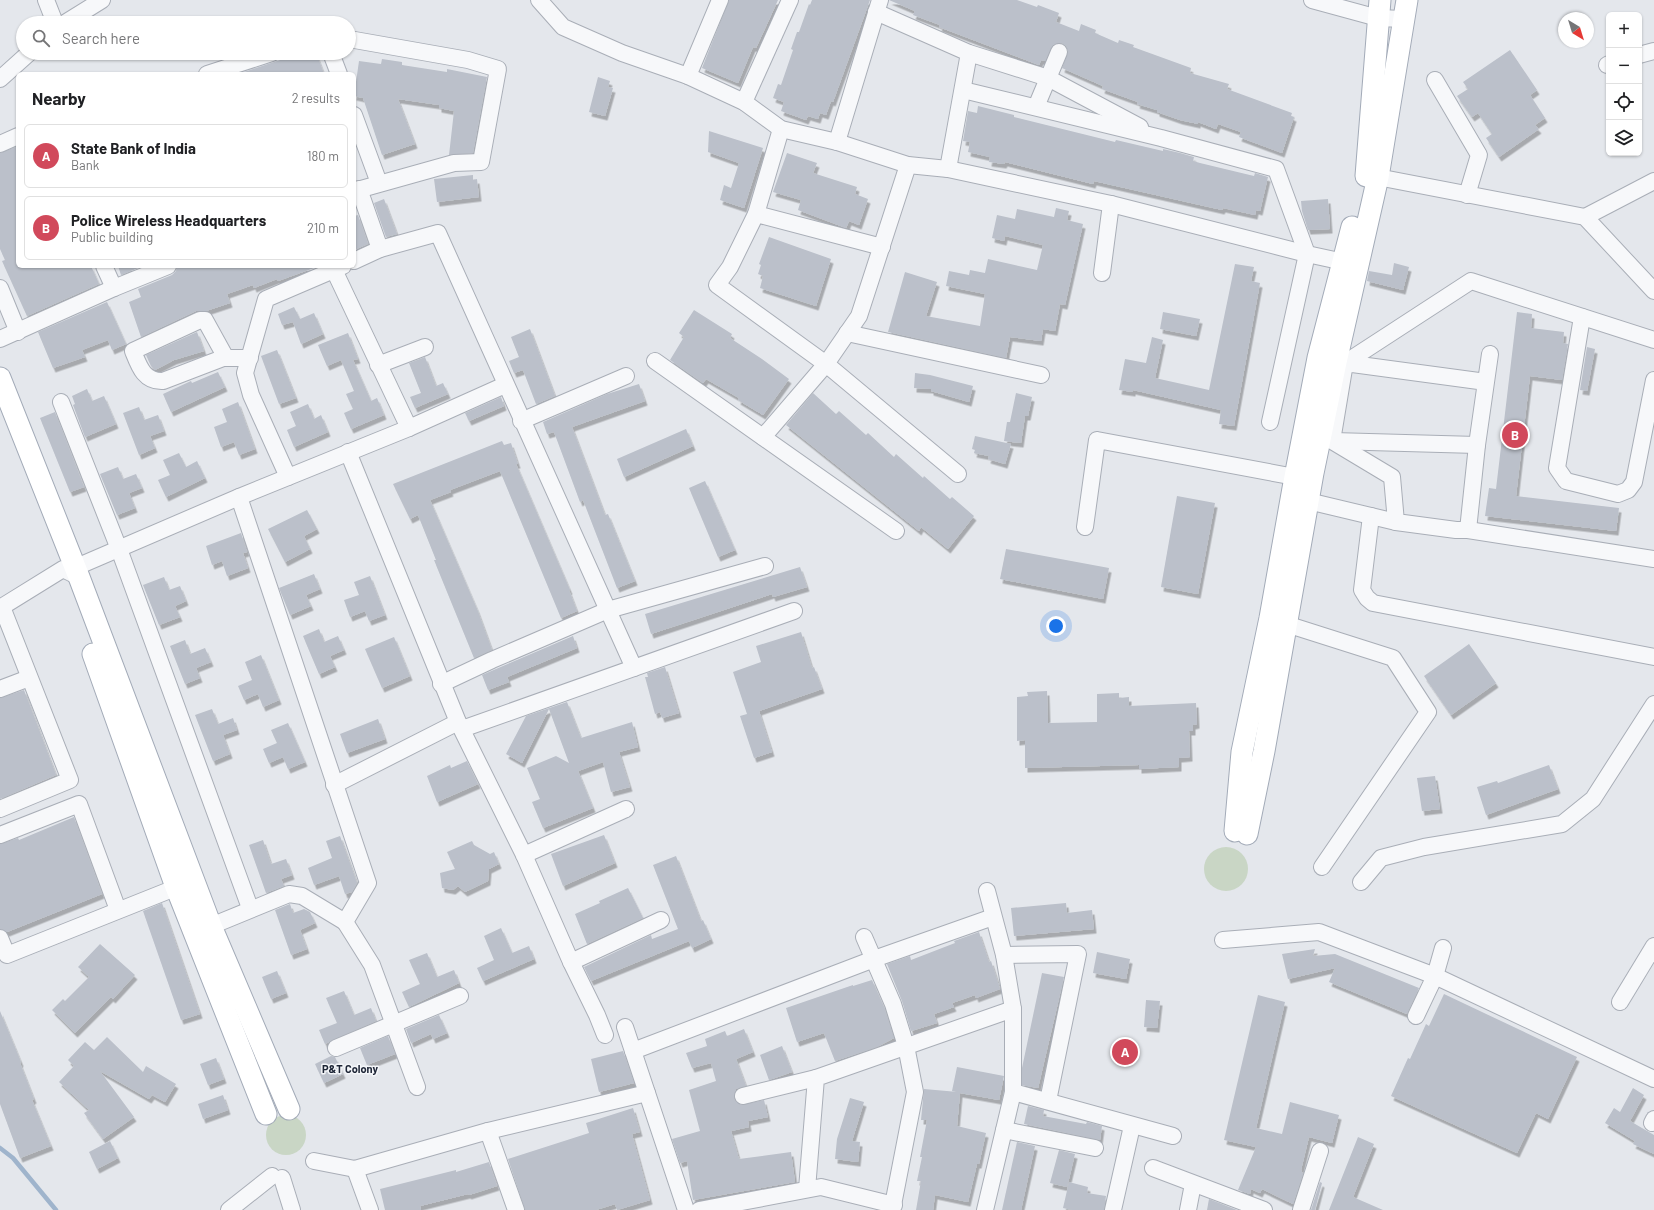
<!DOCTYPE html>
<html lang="en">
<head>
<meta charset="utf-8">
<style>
	body { margin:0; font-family:Barlow,sans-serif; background:#f2f2f2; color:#202124 }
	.controls { position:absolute; right:12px; top:12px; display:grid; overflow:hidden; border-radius:6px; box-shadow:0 1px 3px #0004 }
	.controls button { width:36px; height:36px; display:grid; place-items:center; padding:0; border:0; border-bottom:1px solid #e0e0e0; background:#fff; color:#202124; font:20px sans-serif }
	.compass { position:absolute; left:1558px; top:12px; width:36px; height:36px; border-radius:50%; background:#fff; box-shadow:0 1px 3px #0004; rotate:142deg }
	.you { position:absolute; left:1056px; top:626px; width:14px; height:14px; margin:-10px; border:3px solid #fff; border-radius:50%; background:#1a73e8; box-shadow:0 0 0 6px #1a73e833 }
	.badge { display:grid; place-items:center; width:26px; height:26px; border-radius:50%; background:#d1495b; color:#fff; font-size:13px; font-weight:700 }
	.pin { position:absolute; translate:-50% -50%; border:2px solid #fff; box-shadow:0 1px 4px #0006 }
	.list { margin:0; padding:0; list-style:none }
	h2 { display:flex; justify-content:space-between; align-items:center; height:52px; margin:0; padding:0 16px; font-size:17px }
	h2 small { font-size:13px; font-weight:400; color:#757577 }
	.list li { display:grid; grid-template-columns:26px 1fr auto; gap:12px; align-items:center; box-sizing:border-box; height:64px; margin:0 8px 8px; padding:0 8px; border:1px solid #e0e0e0; border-radius:6px }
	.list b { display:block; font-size:15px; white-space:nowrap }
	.list p { margin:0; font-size:13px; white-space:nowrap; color:#757577 }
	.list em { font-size:13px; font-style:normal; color:#757577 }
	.icon { flex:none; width:22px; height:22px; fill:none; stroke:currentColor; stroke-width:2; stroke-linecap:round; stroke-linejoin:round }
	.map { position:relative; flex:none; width:1654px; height:1210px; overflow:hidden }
	.search { position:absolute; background:#fff; box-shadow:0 1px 3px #0004; left:16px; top:16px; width:340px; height:44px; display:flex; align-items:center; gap:10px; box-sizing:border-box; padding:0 14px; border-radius:22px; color:#757577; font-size:15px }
	.panel { position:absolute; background:#fff; box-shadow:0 1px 3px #0004; left:16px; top:72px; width:340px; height:196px; border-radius:6px }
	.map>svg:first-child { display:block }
	.green { fill:#c9d6c5 }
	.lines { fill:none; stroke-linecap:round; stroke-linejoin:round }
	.stream { stroke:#9fb4cc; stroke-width:4.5 }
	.building { fill:#bbc0ca; filter:url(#shadow) }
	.minor-casing { stroke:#a9aeb7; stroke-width:18 }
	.major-casing { stroke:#a3abb8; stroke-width:23 }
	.minor { stroke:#f7f8fa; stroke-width:16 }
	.major { stroke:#fff; stroke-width:21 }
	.labels { text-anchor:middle; stroke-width:3; stroke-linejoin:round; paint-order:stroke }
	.neighbourhood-label { font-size:11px; font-weight:bold; fill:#1d2536; stroke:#f4f6f9 }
</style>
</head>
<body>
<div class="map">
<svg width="1654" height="1210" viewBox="0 0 1654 1210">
	<defs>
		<filter id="shadow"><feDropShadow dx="2.5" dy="4.5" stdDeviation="0" flood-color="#0004"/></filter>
	</defs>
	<rect width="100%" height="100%" fill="#e4e7ec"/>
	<g class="green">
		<circle cx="1226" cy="869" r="22"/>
		<circle cx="286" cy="1135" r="20"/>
	</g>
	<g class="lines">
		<path class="stream" d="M0,1148L13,1158L56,1210"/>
	</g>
	<g class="building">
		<path d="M729,0H778L756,48L753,47L738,83L702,68Z"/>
		<path d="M812,0H870L833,102L831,101L826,115L820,113L818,119L808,116L806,120L781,111L784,102L773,98L778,84L781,85L793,50L791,49L797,32H799L809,4L810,5Z"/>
		<path d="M889,0H1017L1037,7L1038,5L1059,13L1056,22L1079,31L1081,24L1096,30L1095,33L1118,43L1119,40L1134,45L1133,47L1191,68L1190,73L1229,84L1227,89L1292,113L1291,116L1294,117L1282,153L1239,137L1241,132L1218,124L1216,129L1198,122V124L1180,120L1157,112V110L1137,104L1138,102L1102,89L1103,86L1062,68L1068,51L1066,46L1062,43L1053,45L1045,61L1041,60L1039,65L939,27L940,25L913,15L915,11Z"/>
		<path d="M1510,50L1537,90L1530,95L1545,118L1535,125L1539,129L1499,157L1486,138L1492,134L1478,113L1472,117L1457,96L1468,89L1463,82Z"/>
		<path d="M301,53H316L324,74H244V72Z"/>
		<path d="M382,59L402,62V65L447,72V69L487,77L473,153L449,155L454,111L439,108V105L398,99L415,144L382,155L363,98L354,96L359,61L381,64Z"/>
		<path d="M598,77L610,81L608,87L613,88L605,116L589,112Z"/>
		<path d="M978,106L1014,115V117L1115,142L1116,140L1163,151V149L1180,153L1194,157L1193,161L1200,163L1254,176L1255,173L1268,177L1260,211L1256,210L1255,215L1223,208L1222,210L1094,181L1093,184L1005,162L1004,164L989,162L990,157L968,152L970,142L963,141L968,111L977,113Z"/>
		<path d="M709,131L763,148L744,208L720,200L724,185L731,188L739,163L708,152Z"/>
		<path d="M18,146V266H91L99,284L27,316L2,261L5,260L0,249V153Z"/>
		<path d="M787,153L817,163L813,173L857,187L855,194L868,199L859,225L849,221L846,228L798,210L801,200L773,192Z"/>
		<path d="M473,175V180L477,179L479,197L437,202L434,179Z"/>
		<path d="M384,199L397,234L386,237L374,203Z"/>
		<path d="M1328,199L1330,229L1308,230L1302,211L1301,201Z"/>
		<path d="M1056,208L1069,211L1067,220L1083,224L1065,305L1060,304L1055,331L1043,329L1041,341L1010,337L1006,358L888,332L905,272L937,282L926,316L980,326L985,294L946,286L949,271L969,275L970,270L985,273L988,259L1037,270L1043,245L1005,236L1004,241L992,238L997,215L1015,219L1017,209L1054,217Z"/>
		<path d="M358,215L368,244L354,250V216Z"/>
		<path d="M769,237L831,259L816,306L760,288L763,276L758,274L761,265L759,264Z"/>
		<path d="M1394,263L1409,267L1403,290L1367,281L1369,271L1392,275Z"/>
		<path d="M1235,264L1254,267L1251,281L1260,283L1234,426L1219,424L1221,410L1133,390V392L1119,390L1125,359L1146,363L1152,337L1163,340L1155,378L1209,390Z"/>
		<path d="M118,266H143L121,275Z"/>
		<path d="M177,266H313L314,268L278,281L277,279L254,288L253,285L227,294L230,303L206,311H196L141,337L129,302L141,297L138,289L172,275L176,271Z"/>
		<path d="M107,302L126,344L112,350L108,340L82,350L85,357L53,368L38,332Z"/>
		<path d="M294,307L300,319L314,313L323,334L301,344L293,322L282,325L278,314Z"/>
		<path d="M694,310L732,334L730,338L762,359L789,379L763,415L738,400L739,398L706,379L703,383L670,360L684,337L679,333Z"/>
		<path d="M1163,312L1200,319L1196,336L1160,329Z"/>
		<path d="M1517,312L1532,314L1531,328L1564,332L1563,343L1568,344L1562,380L1530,376L1516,496L1619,508L1616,531L1485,516L1489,488L1496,489Z"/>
		<path d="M530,329L555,396L536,404L523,370L514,373L509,361L519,357L511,337Z"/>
		<path d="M197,332L204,351L174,360L155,370L151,366L146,355Z"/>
		<path d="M348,333L358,359L353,360L371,401L377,398L384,415L351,429L344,413L353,409L346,394L354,391L341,360L327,366L318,345Z"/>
		<path d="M1587,347L1595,349L1587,391L1580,390Z"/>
		<path d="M277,350L296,398L279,404L261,356Z"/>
		<path d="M425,357L436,386L443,383L448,394L415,408L410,397L421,393L409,363Z"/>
		<path d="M218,372L225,387L171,412L163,394L191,381L192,383Z"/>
		<path d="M915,373L930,375L973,386L969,402L931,391V389L914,388Z"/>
		<path d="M639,384L645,401L572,427L605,515L608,514L635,581L617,588L583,500L580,502L554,432L547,434L543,422L607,394Z"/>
		<path d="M87,389L92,401L104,396L116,424L85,437L73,405L75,404L72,396Z"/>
		<path d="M813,393L836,414L839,411L866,435L868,433L894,457L896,454L923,478L924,476L950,499L952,497L974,516L948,549L921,527L919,531L786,425Z"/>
		<path d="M1016,393L1032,397L1028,416H1025L1021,443L1004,441L1007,422H1010Z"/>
		<path d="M501,397L504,406L469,421L465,413Z"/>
		<path d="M238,402L255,449L239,455L234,442L221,447L214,427L227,422L222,409Z"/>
		<path d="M308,404L314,419L321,415L328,432L294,447L287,430L296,426L290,412Z"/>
		<path d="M139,407L144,420L158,415L164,431L150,436L155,448L139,455L123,413Z"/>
		<path d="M55,412L84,487L70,492L40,418Z"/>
		<path d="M686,429L693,446L624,477L617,459Z"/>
		<path d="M975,436L1011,444L1005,464L988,459L989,456L974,453L975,450L972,449Z"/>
		<path d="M502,441L504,445L511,443L518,464H516L570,590H569L577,611L561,618L500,471L450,490L451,492L430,500L477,609L492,650L474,658L434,560H436L418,515L410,519L393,484Z"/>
		<path d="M179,453L186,467L197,461L205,478L166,497L158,480L170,475L163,460Z"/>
		<path d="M118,467L123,479L136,474L142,488L129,493L135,508L117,515L100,474Z"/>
		<path d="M705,481L735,550L718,557L689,488Z"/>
		<path d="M1177,496L1215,503L1198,594L1161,587Z"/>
		<path d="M307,510L317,529L304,536L310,549L285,562L268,529Z"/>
		<path d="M241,533L247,552L243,553L248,568L227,576L222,561L212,565L206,546Z"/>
		<path d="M1006,549L1109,568L1103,599L1000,579Z"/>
		<path d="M800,567L807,587L773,597L772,594L651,634L645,614Z"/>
		<path d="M314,574L320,589L306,595L311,606L290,615L279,588Z"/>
		<path d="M370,576L385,615L369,621L365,611L350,617L344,600L359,595L354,582Z"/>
		<path d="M164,577L169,590L180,586L186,601L175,606L180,617L159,625L143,585Z"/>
		<path d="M319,629L324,642L338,636L344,650L330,656L335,667L319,674L303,636Z"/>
		<path d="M801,632L812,668L814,667L822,689L759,711L772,752L754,758L740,716L747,714L733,672L761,662L756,646Z"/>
		<path d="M573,636L577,648L507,677L509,682L488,690L482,675Z"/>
		<path d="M394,637L410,676L382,688L365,649Z"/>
		<path d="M185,640L190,654L205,648L211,662L196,668L200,678L185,684L170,646Z"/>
		<path d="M1469,644L1496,683L1451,715L1424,676Z"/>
		<path d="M261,655L279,700L263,707L258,694L244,700L238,686L252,680L245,662Z"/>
		<path d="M665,667L679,713L662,718L660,712L655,714L645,677H648L647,673Z"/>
		<path d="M24,690L56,775L0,799V698Z"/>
		<path d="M1047,691L1048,723L1097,722V694L1119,693V698L1129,697V706L1196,703L1197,724L1193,725V731H1189L1190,757L1179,758V767L1139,769V765L1025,768V740L1017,741V697L1028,696L1027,692Z"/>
		<path d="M567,702L581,738L632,722L638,747L619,752L630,787L611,792L603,762L578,771L593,808L543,828L532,802L540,799L527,768L556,756L569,763L549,709L522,763L506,754L526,716Z"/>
		<path d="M212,709L218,724L233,718L237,730L223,735L230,754L213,761L195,715Z"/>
		<path d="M378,719L385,739L347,753L340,734Z"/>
		<path d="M288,723L305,762L288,769L283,757L269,763L263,749L277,743L271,730Z"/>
		<path d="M467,761L478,784L437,802L427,776L450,765L451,768Z"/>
		<path d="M1549,765L1558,789L1486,815L1477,787L1497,781L1498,783Z"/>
		<path d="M1435,776L1440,809L1422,811L1417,778Z"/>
		<path d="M74,817L102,894L7,932L0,929V844L18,838L19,840Z"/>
		<path d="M604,835L615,863L563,886L551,854Z"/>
		<path d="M340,836L357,883L352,892L345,894L339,876L314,885L308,868L332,858L326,841Z"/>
		<path d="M263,840L271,864L286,859L292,875L281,879L284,886L266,893L249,845Z"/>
		<path d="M472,841L474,845L490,854L494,852L499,864L489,869L488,881L465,892L458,886L453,890L442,888L440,873L455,869L447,852Z"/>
		<path d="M676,856L701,921L703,920L711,939L692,948L689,941L591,981L584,967L651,935L652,939L678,929L653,865Z"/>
		<path d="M628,888L643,918L587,944L575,914L600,903L599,901Z"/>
		<path d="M162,903L200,1014L181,1020L143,911Z"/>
		<path d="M1066,903L1067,913L1092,910L1094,929L1014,936L1011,908Z"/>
		<path d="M290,904L293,913L304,909L310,912L315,923L300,930L307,949L291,955L275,910Z"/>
		<path d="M501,928L512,953L529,946L534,959L483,981L477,968L494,960L484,936Z"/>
		<path d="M979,932L989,962L991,961L1000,989L976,998L975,995L952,1003L954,1007L934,1014L937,1023L911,1031L902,1001L887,964L910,956L911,960L955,943L954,941Z"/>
		<path d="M100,944L135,975L113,999L111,997L75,1033L52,1010L63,999L65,1001L89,977L78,967Z"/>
		<path d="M1315,949L1313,956L1335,954L1419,988L1407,1014L1329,982L1335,968L1288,979L1282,954Z"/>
		<path d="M1097,952L1130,959L1126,979L1093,973Z"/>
		<path d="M427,953L437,977L454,970L459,983L409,1007L402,992L420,984L409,960Z"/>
		<path d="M277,971L286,993L271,999L262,977Z"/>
		<path d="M1042,973L1064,977L1038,1088L1022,1085V1068Z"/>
		<path d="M872,980L884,1007L894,1038L877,1047L835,1061L824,1033L797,1042L786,1008L853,985V986Z"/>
		<path d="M344,991L354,1015L371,1008L376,1021L325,1044L319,1030L337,1023L326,998Z"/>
		<path d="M1444,994L1577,1057L1548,1119L1536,1113L1517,1153L1391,1096L1408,1058L1410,1059L1426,1024L1429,1026Z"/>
		<path d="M1258,995L1285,1002L1256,1128L1282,1134L1290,1102L1339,1115L1332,1143L1309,1137L1301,1170L1303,1174L1293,1204L1262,1189L1260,1193L1251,1189L1250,1194L1238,1190L1256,1147L1224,1140Z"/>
		<path d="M1146,1000L1160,1001L1157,1028L1144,1027Z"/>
		<path d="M0,1011L21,1062L20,1063L34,1099L32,1100L51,1146L20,1158L0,1104Z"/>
		<path d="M439,1015L447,1033L433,1039L431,1034L411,1043L406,1029Z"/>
		<path d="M744,1029L753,1052L736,1059L746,1086L736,1089L734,1099L741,1105L764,1100L768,1117L748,1121L749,1127L731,1131L739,1159L791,1152L795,1182L693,1200L687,1161L680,1163L672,1139L700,1131L689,1090L716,1081L711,1063L692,1068L686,1053L707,1046L705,1039L725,1031L727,1036Z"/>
		<path d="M388,1036L395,1054L367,1065L360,1048Z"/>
		<path d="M107,1037L143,1072L146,1066L176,1084L165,1102L152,1095L149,1099L100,1071L134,1117L103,1139L84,1113L89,1110L59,1082L74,1066L68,1060L85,1042L94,1050Z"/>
		<path d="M782,1046L792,1072L769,1080L760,1055Z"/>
		<path d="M623,1051L634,1083L599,1092L591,1059Z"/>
		<path d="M331,1056L335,1057L343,1074L324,1083L315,1064Z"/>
		<path d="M216,1058L224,1079L208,1085L200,1064Z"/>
		<path d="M957,1067L1004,1076L999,1100L960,1093L957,1126L986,1133L979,1164H977L968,1202L935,1195L933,1210H916L921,1181H917L922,1157H920L927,1120H921L924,1089L958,1092L952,1091Z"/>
		<path d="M1633,1088L1644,1095L1630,1121L1654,1135V1154L1633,1144L1635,1141L1605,1123L1614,1108L1620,1112Z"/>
		<path d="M223,1095L228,1110L203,1119L198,1104Z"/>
		<path d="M850,1098L864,1102L852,1141L860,1142L858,1162L835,1159L837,1139Z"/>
		<path d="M1028,1106L1044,1110L1043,1116L1086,1124L1087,1122L1102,1126L1100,1140L1024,1124Z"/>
		<path d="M633,1108L640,1132L632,1134L650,1200L617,1210L615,1204L596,1210H525L508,1159L589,1133L586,1123Z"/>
		<path d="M1358,1137L1374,1144L1353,1197L1383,1210H1329Z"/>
		<path d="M110,1141L118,1158L97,1169L89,1152Z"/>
		<path d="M1017,1142L1035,1146L1021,1210H1002Z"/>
		<path d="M1059,1150L1075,1154L1067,1187L1050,1183Z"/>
		<path d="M489,1162L497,1186L469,1195L468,1194L420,1206L421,1210H385L380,1189L456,1170V1172Z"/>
		<path d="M1069,1182L1088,1187L1087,1193L1106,1196L1104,1210H1072L1063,1208Z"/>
		<path d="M1320,1182L1322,1183L1315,1210H1311Z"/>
		<path d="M1209,1199L1237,1210H1207Z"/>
	</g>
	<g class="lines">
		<defs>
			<g id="minor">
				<path d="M46,0L55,23"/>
				<path d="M539,0L563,27L622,53L688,76"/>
				<path d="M720,0L688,76L744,102L781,129L837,142L908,165L948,169L1111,204L1307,254L1353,264"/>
				<path d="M1312,0L1378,18L1404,19"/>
				<path d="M876,12L969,53L1048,78L1140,127"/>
				<path d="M65,23L102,0"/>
				<path d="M349,39L468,60L498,69L481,162L454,163L354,191"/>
				<path d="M331,53L339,74"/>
				<path d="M1639,55L1654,51"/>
				<path d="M1607,65L1609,64"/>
				<path d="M207,74L272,53"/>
				<path d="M0,79L29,53"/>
				<path d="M1435,80L1479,155L1467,195"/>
				<path d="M963,90L1161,138L1276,169L1307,254L1270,422"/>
				<path d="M744,102L790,0"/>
				<path d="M1036,107L1059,52"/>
				<path d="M354,115L379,183"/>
				<path d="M781,129L756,214L730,267L717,285L826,364L958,474"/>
				<path d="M837,142L880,0"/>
				<path d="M0,144L18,136"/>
				<path d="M948,169L969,53"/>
				<path d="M1367,175L1585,217L1654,291"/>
				<path d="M359,189L380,249"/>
				<path d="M756,214L882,247"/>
				<path d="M1585,217L1654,181"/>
				<path d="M354,261L380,249L438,233L634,668"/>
				<path d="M104,266L114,288"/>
				<path d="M334,270L409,428"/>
				<path d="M1102,273L1111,204"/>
				<path d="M0,288L18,332"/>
				<path d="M1582,317L1557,468L1566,481L1618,494L1628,490L1634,482L1654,380"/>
				<path d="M847,333L1041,375"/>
				<path d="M0,339L114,288L168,266"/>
				<path d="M226,358L205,320H200L133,351C139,366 144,382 163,381L223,358H250"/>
				<path d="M655,361L896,531"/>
				<path d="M1341,362L1345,363L1471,281L1654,340"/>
				<path d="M378,365L425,347"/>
				<path d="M1486,382L1345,363L1332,441L1392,477L1396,522L1456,530H1468L1477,445L1490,354"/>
				<path d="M61,402L119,549L250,908"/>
				<path d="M521,421L626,376"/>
				<path d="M763,437L826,364L859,316L908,165"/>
				<path d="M1333,441L1477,445"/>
				<path d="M348,452L458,722L524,855L571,962L597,1015L605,1035"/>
				<path d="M288,477L251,395L245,373L266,299L343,266"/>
				<path d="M239,497L368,883L345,922L372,965L417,1087"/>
				<path d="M1308,501L1396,522"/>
				<path d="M1371,516L1362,590L1367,598L1373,603L1654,657"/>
				<path d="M1085,527L1097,440L1295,477L1306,475"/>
				<path d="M1468,530L1654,559"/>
				<path d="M74,568L239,497L409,428L505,385"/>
				<path d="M0,608L63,569L79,577"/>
				<path d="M1286,624L1393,658L1428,712L1322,867"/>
				<path d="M441,684L492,660L608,610L765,566"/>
				<path d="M0,689L29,678"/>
				<path d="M462,729L794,611"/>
				<path d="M334,785L458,722"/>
				<path d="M0,809L70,780L2,607"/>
				<path d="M0,835L79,804L118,910"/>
				<path d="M524,855L626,809"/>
				<path d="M1361,882L1381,858L1424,847L1562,824L1593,799L1654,704"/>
				<path d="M211,926L289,894L302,896L345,922"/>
				<path d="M864,937L893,1004L906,1046L915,1092L892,1210"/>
				<path d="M0,938L7,955L185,884"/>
				<path d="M1223,940L1319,932L1435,976L1654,1079"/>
				<path d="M1004,955L1078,954L1048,1101"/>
				<path d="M571,962L661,920"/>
				<path d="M1620,1002L1654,946"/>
				<path d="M1416,1016L1435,976L1443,948"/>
				<path d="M625,1027L686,1210"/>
				<path d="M336,1048L460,996"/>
				<path d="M633,1051L874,959L993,917"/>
				<path d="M1013,1092L1173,1136"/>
				<path d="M743,1096L816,1078"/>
				<path d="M1652,1123L1654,1119"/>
				<path d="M1004,1130L1095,1148"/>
				<path d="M488,1131L516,1210"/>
				<path d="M314,1161L355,1169L488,1131L647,1093"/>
				<path d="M1153,1168L1264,1210"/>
				<path d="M355,1169L370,1210"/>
				<path d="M282,1178L292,1210"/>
				<path d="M807,1189L816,1078L1013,1009"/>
				<path d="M229,1210L272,1176"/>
				<path d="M699,1210L821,1187L894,1205"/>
				<path d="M985,1210L1013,1092V1009L1004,955L987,891"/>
				<path d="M1113,1210L1132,1126"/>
				<path d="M1188,1210L1193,1184"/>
				<path d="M1301,1210L1320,1151"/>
			</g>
			<g id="major">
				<path d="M1366,176L1380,0"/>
				<path d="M0,378L79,577L211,926L289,1109"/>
				<path d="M93,654L176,887L266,1114"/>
				<path d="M1235,831L1242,752L1270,618L1295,477L1318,358L1352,227"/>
				<path d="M1247,834L1264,751L1313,473L1336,362L1378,177L1407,0"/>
			</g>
		</defs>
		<use href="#minor" class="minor-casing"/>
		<use href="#major" class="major-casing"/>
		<use href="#minor" class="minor"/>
		<use href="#major" class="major"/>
	</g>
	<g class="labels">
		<g class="neighbourhood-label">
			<text x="350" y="1073">P&amp;T Colony</text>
		</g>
	</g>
</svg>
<div class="controls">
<button>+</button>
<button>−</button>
<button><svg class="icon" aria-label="locate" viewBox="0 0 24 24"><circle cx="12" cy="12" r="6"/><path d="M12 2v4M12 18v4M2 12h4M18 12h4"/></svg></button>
<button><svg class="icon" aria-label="layers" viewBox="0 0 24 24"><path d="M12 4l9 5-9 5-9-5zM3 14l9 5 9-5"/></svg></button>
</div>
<svg class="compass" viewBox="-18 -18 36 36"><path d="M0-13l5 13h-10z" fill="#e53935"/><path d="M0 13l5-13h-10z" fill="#757577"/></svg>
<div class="you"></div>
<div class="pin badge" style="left:1125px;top:1052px">A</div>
<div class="pin badge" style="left:1515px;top:435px">B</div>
<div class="search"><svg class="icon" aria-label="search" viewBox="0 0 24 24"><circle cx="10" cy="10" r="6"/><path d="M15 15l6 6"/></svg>Search here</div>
<section class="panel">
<h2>Nearby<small>2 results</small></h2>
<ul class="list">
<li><span class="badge">A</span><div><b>State Bank of India</b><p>Bank</p></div><em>180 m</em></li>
<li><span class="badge">B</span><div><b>Police Wireless Headquarters</b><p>Public building</p></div><em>210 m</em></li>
</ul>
</section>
</div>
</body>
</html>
